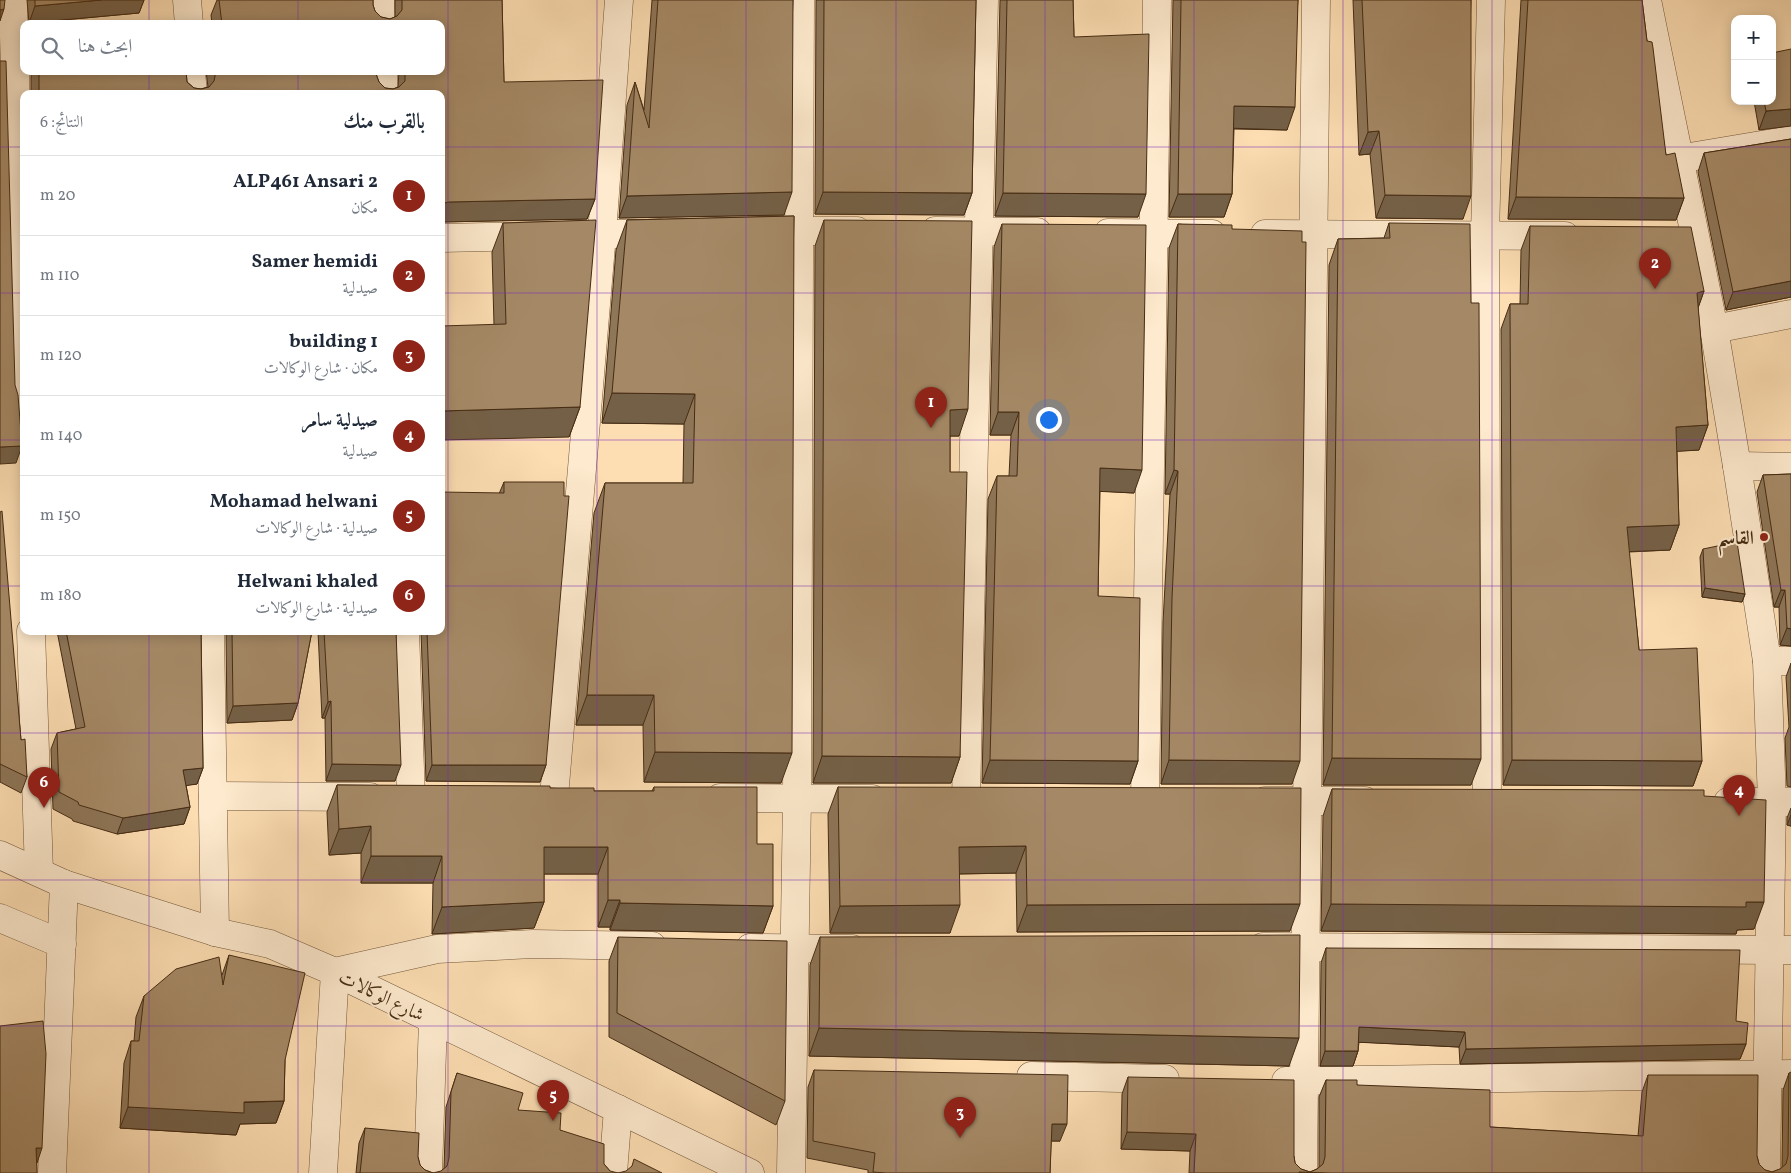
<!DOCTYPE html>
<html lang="ar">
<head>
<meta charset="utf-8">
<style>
	body { margin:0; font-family:Vollkorn,Amiri,serif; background:#f2f2f3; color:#1f2937; direction:rtl }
	.controls { position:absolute; right:15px; top:15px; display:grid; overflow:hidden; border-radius:10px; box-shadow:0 2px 12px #0003 }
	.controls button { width:45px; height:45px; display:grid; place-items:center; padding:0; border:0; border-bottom:1px solid #e0e1e3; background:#fff; color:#1f2937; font:25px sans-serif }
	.you { position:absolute; left:1048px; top:419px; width:18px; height:18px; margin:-12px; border:4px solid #fff; border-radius:50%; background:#1a73e8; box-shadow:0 0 0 8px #1a73e833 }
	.badge { display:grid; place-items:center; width:32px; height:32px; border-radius:50%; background:#8f2418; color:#fff; font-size:16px; font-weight:700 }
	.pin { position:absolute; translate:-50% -41px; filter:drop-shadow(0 1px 2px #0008) }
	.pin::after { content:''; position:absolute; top:26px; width:18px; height:15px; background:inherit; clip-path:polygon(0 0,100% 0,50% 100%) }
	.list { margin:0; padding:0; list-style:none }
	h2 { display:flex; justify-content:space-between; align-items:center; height:65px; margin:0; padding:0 20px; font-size:21px }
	h2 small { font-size:16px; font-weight:400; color:#747a83 }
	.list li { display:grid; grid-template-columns:32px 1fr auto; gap:15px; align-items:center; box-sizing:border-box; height:80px; padding:0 20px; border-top:1px solid #e0e1e3 }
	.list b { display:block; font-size:19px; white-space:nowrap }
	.list p { margin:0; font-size:16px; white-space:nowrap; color:#747a83 }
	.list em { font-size:16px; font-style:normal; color:#747a83 }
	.icon { flex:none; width:28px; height:28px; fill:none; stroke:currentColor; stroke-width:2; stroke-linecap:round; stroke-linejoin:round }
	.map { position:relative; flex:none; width:1791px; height:1173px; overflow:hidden; direction:ltr }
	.search { position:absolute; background:#fff; box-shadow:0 2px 12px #0003; left:20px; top:20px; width:425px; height:55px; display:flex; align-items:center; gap:12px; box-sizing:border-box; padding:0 18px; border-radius:10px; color:#747a83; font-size:19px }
	.panel { position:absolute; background:#fff; box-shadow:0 2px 12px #0003; left:20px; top:90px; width:425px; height:545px; border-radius:10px; direction:rtl }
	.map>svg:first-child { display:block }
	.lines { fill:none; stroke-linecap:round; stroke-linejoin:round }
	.minor-casing { stroke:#74583b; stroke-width:29 }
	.minor { stroke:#feeace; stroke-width:28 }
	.wall { fill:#8e7658; stroke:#462c13 }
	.shaded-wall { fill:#746047; stroke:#462c13 }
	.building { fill:#a58966; stroke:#462c13 }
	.grid { fill:none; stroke:#7b2cbf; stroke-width:1; stroke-opacity:0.55 }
	.poi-dot { fill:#8f2418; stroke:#feeace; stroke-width:2 }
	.labels { text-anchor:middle; stroke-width:4; stroke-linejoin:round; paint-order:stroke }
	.poi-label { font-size:19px; font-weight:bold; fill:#462c13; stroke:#feeace; text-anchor:end }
	.street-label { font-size:19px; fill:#462c13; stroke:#feeace }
</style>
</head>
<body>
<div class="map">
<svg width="1791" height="1173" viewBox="0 0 1791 1173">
	<rect width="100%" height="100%" fill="#fddeb3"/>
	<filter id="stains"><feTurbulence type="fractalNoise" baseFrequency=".004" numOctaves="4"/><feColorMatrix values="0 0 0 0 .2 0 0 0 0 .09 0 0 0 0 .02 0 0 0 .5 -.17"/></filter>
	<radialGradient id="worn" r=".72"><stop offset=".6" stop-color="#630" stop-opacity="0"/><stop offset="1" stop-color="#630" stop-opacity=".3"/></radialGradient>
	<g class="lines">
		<defs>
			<g id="minor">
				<path d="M13,0L24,402"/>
				<path d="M187,0L189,24"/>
				<path d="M380,0L381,24"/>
				<path d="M1647,0L1714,329L1737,466L1767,661L1772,802L1766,1173"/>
				<path d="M191,71L193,94"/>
				<path d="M383,71L384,94"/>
				<path d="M1678,159L1791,140"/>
				<path d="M758,231H857"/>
				<path d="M935,231L1037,232"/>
				<path d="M1108,233L1212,234"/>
				<path d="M1265,234L1565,236"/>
				<path d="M441,238L660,233"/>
				<path d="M1714,329L1791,314"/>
				<path d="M1737,466L1791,467"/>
				<path d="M31,631L39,872"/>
				<path d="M210,631L215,932"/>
				<path d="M405,631L411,797"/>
				<path d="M1767,661H1791"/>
				<path d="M213,796L370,797"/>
				<path d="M554,797L602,234L619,0"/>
				<path d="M720,798L872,799"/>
				<path d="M966,800L984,0"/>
				<path d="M1145,800L1157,0"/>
				<path d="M1265,801H1365"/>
				<path d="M1487,802L1485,236L1491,0"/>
				<path d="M1728,802H1791"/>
				<path d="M0,855L64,884L215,932L270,944L335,972L750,1173"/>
				<path d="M0,918L62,944"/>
				<path d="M1263,947L1791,950"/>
				<path d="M750,948L852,949"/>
				<path d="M1031,1076L1165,1079"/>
				<path d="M1286,1081L1791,1074"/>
				<path d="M52,1173L64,884"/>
				<path d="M323,1173L335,972L437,949L533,944L652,946"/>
				<path d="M428,1173L433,1020"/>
				<path d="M613,1173L618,1109"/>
				<path d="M791,1173L797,799L800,0"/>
				<path d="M1303,1173L1316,0"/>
			</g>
		</defs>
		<use href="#minor" class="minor-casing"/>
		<use href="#minor" class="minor"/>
	</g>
	<g class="wall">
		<path d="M27,0H144L139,13L29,23Z"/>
		<path d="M217,0H373V5L375,11L381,17L390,19L395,17V0H502L504,82L595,199L587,219L441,222V94H31V76L32,71H186L187,82L194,88L201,89L208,87L206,71H376V74L379,82L385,88L393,89L398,87L399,71H441V24H212L211,15Z"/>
		<path d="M652,0H793L784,215L619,218L627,105L635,82L644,110Z"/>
		<path d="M816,0H976L972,193L964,215L815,214Z"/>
		<path d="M1000,0H1073L1074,37L1138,217L995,216Z"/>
		<path d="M1173,0H1298L1287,130L1234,129L1232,194L1224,217H1169Z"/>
		<path d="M1353,0H1471L1463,219L1376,218L1370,154L1359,155Z"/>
		<path d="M1521,0H1642L1647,41L1666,155L1684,198L1676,220L1508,219Z"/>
		<path d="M1754,101H1772L1759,130Z"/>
		<path d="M1791,139V297L1726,310L1698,172L1704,153Z"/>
		<path d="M794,216L781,783L644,782L643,725H576L594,513L605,483H683L684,424L602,423L616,250L627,220Z"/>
		<path d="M824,220L959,436H950V472L960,757L951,783H813L815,246Z"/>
		<path d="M503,223L580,407L569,437L494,325L492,252Z"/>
		<path d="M1389,223L1471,785H1323L1329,265L1338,239L1384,238Z"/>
		<path d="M1002,224L1134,493L1100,491L1098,596L1138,761L1130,784L982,783L988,499L997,476H1009L1011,435H990L994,247Z"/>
		<path d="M1178,224L1232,229L1292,784H1161L1163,622L1170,494H1165L1169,248Z"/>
		<path d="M1530,226L1704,291L1698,308L1708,425L1699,450L1677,451L1679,525L1670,550L1629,552L1639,650L1702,761L1693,786L1503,785L1501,329L1510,304H1520L1521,250Z"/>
		<path d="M1791,474V646L1780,645L1779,607H1774L1757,492L1763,475Z"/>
		<path d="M504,482L546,765L540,782L426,781L421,631H441Z"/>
		<path d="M0,512L21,740L27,777L21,793L0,782Z"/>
		<path d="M1703,549L1745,594L1742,602L1702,597L1700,557Z"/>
		<path d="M57,631H201L203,768L197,784L186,785L190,807L184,824L117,834L73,821L72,819L53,809L51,749L57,733L76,729Z"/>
		<path d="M226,631H312L298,703L292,720L227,723Z"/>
		<path d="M318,631H396L395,781H326L325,718H322Z"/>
		<path d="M1791,663V787L1787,786L1785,738L1789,727L1786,677Z"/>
		<path d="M337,785L550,788L594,791H652L654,787L757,844L773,906L763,933L610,930V927H598V874H544V902L534,928L432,934L433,883H361V853L329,855L327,812Z"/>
		<path d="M838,787L1290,931L1017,932L1016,873L959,874L950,933H830L828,814Z"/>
		<path d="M1332,789L1704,796L1754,929L1737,930L1736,934L1321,931L1323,816Z"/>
		<path d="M1791,808V826L1787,825V818Z"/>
		<path d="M618,937L785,1101L776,1125L609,1037V961Z"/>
		<path d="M820,937L1289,1066L809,1056L810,965Z"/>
		<path d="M1326,948L1736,1021L1746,1044L1740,1059L1460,1064L1459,1047L1359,1042L1358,1051L1353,1066H1320L1321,963Z"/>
		<path d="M229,955L285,1060L284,1101L276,1123L240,1124L236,1135L120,1128L124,1063L131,1041H134L136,1017L144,996L222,975Z"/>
		<path d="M814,1070L1060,1141H1051L1050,1173H868V1170L807,1158L808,1087Z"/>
		<path d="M457,1073L518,1110L560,1130L604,1164L610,1171H441L444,1169L446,1107Z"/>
		<path d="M1789,1073L1791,1173H1189L1190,1151L1121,1149L1122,1094L1128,1077L1294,1156L1295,1163L1301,1169L1310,1172L1317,1169L1319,1168V1097L1326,1080L1357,1085L1490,1127L1638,1136L1642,1092L1648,1075L1757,1156L1759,1164L1765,1170L1772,1172L1780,1169L1782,1168L1783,1090Z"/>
		<path d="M365,1128L418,1157L420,1165L425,1170L433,1173H356L359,1143Z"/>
	</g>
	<g class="shaded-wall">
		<path d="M101,0H144L139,13L29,23L35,6Z"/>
		<path d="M4,9L0,21V10Z"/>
		<path d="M1234,106L1295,107L1287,130L1226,128Z"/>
		<path d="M1791,109V126L1759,130L1766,111Z"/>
		<path d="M1379,131L1370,154L1359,155L1368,132Z"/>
		<path d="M792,192L784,215L619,218L627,196Z"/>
		<path d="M823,192L972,193L964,215L815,214Z"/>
		<path d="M1003,193L1146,194L1138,217L995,216Z"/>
		<path d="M1178,194H1232L1224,217H1169Z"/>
		<path d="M1385,195L1471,196L1463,219L1376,218Z"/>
		<path d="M1516,197L1684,198L1676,220L1508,219Z"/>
		<path d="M595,199L587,219L441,222V204L448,202Z"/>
		<path d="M1791,281V297L1726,310L1733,292Z"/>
		<path d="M1704,291L1695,316L1697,293Z"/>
		<path d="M612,393L695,394L684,424L602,423Z"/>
		<path d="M580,407L569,437L441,440V411Z"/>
		<path d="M968,409L959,436H940L950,410Z"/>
		<path d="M998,412H1019L1011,435H990Z"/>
		<path d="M1708,425L1699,450L1667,452L1676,427Z"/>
		<path d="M22,446L16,463L0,464V447Z"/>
		<path d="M1100,468L1142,470L1134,493L1092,491Z"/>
		<path d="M1174,470L1178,471L1170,494H1165Z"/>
		<path d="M1679,525L1670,550L1618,552L1627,527Z"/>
		<path d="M1705,588L1745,594L1742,602L1702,597Z"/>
		<path d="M1781,590H1785L1779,607H1774Z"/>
		<path d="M1787,628L1791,629V646L1780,645Z"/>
		<path d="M587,695H654L643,725H576Z"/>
		<path d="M331,701L325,718H322L328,702Z"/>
		<path d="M298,703L292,720L227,723L233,706Z"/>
		<path d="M655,752L792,753L781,783L644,782Z"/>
		<path d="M822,756L960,757L951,783H813Z"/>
		<path d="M1332,758L1481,759L1471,785H1323Z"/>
		<path d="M990,760L1138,761L1130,784L982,783Z"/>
		<path d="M1169,760L1300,761L1292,784H1161Z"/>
		<path d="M1512,760L1702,761L1693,786L1503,785Z"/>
		<path d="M332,764L401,765L395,781H326Z"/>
		<path d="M432,765H546L540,782L426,781Z"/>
		<path d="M203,768L197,784L177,787L183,770Z"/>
		<path d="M190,807L184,824L117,834L123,818Z"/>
		<path d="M1791,815V826L1787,825Z"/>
		<path d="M371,826L361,853L329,855L339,829Z"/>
		<path d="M1026,846L1016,873L949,874L959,847Z"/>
		<path d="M544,847H608L598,874H534Z"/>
		<path d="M371,856H442L433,883H361Z"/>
		<path d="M608,900H620L610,927H598Z"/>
		<path d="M544,902L534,928L432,934L442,907Z"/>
		<path d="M1746,902H1764L1754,929L1737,930L1736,934L1321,931L1331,904Z"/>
		<path d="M620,903L773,906L763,933L610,930Z"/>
		<path d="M1300,904L1290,931L1017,932L1027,905Z"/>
		<path d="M960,905L950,933H830L840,906Z"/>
		<path d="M1359,1027L1465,1032L1459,1047L1354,1042Z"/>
		<path d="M819,1028L1299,1038L1289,1066L809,1056Z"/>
		<path d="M1746,1044L1740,1059L1460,1064L1466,1049Z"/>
		<path d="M1325,1051H1358L1353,1066H1320Z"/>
		<path d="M284,1101L276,1123L240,1124L236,1135L120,1128L128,1107Z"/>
		<path d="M1052,1124H1067L1060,1141H1046Z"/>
		<path d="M1127,1132L1196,1134L1190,1151L1121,1149Z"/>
		<path d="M36,1148H42L37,1163Z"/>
		<path d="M1299,1172L1330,1173H1299Z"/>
	</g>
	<g class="building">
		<path d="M0,0H5L4,9L0,10Z"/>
		<path d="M35,0H101L35,6Z"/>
		<path d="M219,0H373V5L375,11L381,17L390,19L397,16L402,10V0H502L504,82L603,80L595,199L448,202L441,204V94H39V71H186L187,82L194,88L201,89L209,87L214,81L216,71H376V74L379,82L385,88L393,89L399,87L405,81V71H441V24H222Z"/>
		<path d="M658,0H793L792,192L627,196L635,82L649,128Z"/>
		<path d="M824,0H976L972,193L823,192Z"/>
		<path d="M1007,0H1073L1074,37L1149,34L1146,194L1003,193Z"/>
		<path d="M1181,0H1298L1295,107L1234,106L1232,194H1178Z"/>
		<path d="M1362,0H1471V196L1385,195L1379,131L1368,132Z"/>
		<path d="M1528,0H1642L1647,41L1652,42L1653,48L1666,155L1675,153L1684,198L1516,197Z"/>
		<path d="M1791,49V109L1766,111L1764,101H1772V53Z"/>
		<path d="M0,61H6L15,385L18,395L22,446L0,447Z"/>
		<path d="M1791,139V281L1733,292L1704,153Z"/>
		<path d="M794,216L792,753L655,752L654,695H587L605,483H693L695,394L612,393L627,220Z"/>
		<path d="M596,220L580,407L441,411V326L506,324L503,223Z"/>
		<path d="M824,220L972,221L968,409L950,410V472H967L960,757L822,756Z"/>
		<path d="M1389,223L1470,224L1471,303H1479L1481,759L1332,758L1338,239L1390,238Z"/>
		<path d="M1002,224L1146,225L1142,470L1100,468L1098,596L1140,598L1138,761L990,760L997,476H1017L1019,412H998Z"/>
		<path d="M1178,224L1232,225V229L1302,231V242H1306L1300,761L1169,760L1172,598L1178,471L1174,470Z"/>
		<path d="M1530,226L1691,227L1704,291L1697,293L1708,425L1676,427L1679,525L1627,527L1639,650L1697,648L1702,761L1512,760L1510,304H1528Z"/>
		<path d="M1791,474V629L1787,628L1785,590H1781L1763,475Z"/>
		<path d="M504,482H564V496H569L546,765H432L427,631H441V492L504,493Z"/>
		<path d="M2,511L21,740L25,739L27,777L0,764V512Z"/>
		<path d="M1737,542L1745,594L1705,588L1703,549Z"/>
		<path d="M66,631H201L203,768L183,770L190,807L123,818L79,805L78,802L59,792L57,733L85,727Z"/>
		<path d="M232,631H312L298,703L233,706Z"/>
		<path d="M324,631H396L401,765L332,764L331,701L328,702Z"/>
		<path d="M337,785L550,786V788H594V791H654V787H757V844H773V906L620,903V900H608V847H544V902L442,907V856H371V826L339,829Z"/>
		<path d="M838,787L1301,788L1300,904L1027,905L1026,846L959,847L960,905L840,906Z"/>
		<path d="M1332,789L1704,790V796L1766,800L1764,902H1746V907L1331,904Z"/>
		<path d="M1300,935L1299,1038L819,1028L820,937Z"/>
		<path d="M618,937L787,941L785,1101L617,1013Z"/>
		<path d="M1326,948L1740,950L1736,1021L1748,1023L1746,1044L1466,1049L1465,1032L1359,1027L1358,1051H1325Z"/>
		<path d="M229,955L305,973L285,1060L284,1101L244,1102V1113L128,1107L131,1041H139L144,996L176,969L219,957L223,985Z"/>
		<path d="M43,1021L46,1054L42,1148H36L37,1173H0V1026Z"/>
		<path d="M814,1070L1068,1075L1067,1124H1052L1050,1173H886L873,1172L875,1153L813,1141Z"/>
		<path d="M1791,1072V1173H1330L1299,1172V1173H1194L1196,1134L1127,1132L1128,1077L1294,1080V1156L1295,1163L1301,1169L1310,1172L1317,1169L1323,1164L1325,1157L1326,1080H1357V1085L1490,1090V1127L1643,1136L1648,1075H1758L1757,1156L1759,1164L1765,1170L1772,1172L1780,1169L1786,1164L1788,1156L1789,1073Z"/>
		<path d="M457,1073L523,1093L518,1110L561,1113L560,1130L604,1144V1164L610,1171L618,1173H433L441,1171L447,1166L449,1158L451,1092Z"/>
		<path d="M365,1128L419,1133L418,1157L420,1165L425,1170L433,1173H360Z"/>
		<path d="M634,1159L662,1173H618L626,1171L632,1166Z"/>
	</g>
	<path class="grid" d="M149,0V24M298,0V24M448,0V1173M597,0V1173M746,0V1173M896,0V1173M1045,0V1173M1194,0V1173M1343,0V1173M1492,0V1173M1642,0V1173M149,71V94M298,71V94M0,147H24M441,147H1791M0,293H24M441,293H1791M0,440H24M441,440H1791M0,586H24M441,586H1791M149,631V1173M298,631V1173M0,733H1791M0,880H1791M0,1026H1791"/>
	<circle class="poi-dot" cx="1764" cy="537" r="5"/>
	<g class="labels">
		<g class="poi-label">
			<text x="1754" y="544">القاسم</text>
		</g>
		<g class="street-label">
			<text transform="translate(382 995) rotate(26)" y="7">شارع الوكالات</text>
		</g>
	</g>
	<rect width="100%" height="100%" filter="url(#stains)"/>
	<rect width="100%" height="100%" fill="url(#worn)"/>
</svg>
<div class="controls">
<button>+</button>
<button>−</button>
</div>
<div class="you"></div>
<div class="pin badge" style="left:931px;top:428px">1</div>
<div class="pin badge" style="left:1655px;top:289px">2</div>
<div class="pin badge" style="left:960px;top:1138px">3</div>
<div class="pin badge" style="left:1739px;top:816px">4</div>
<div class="pin badge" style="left:553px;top:1121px">5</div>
<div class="pin badge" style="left:44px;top:808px">6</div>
<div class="search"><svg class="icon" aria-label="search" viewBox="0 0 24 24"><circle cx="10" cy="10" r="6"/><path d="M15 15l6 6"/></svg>ابحث هنا</div>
<section class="panel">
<h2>بالقرب منك<small>النتائج: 6</small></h2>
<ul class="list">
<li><span class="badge">1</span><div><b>ALP461 Ansari 2</b><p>مكان</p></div><em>20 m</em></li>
<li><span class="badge">2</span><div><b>Samer hemidi</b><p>صيدلية</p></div><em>110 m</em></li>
<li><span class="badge">3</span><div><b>building 1</b><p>مكان · شارع الوكالات</p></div><em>120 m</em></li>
<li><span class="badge">4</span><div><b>صيدلية سامر</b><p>صيدلية</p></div><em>140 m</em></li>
<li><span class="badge">5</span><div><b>Mohamad helwani</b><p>صيدلية · شارع الوكالات</p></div><em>150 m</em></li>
<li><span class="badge">6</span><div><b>Helwani khaled</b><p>صيدلية · شارع الوكالات</p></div><em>180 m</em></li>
</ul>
</section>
</div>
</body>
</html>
